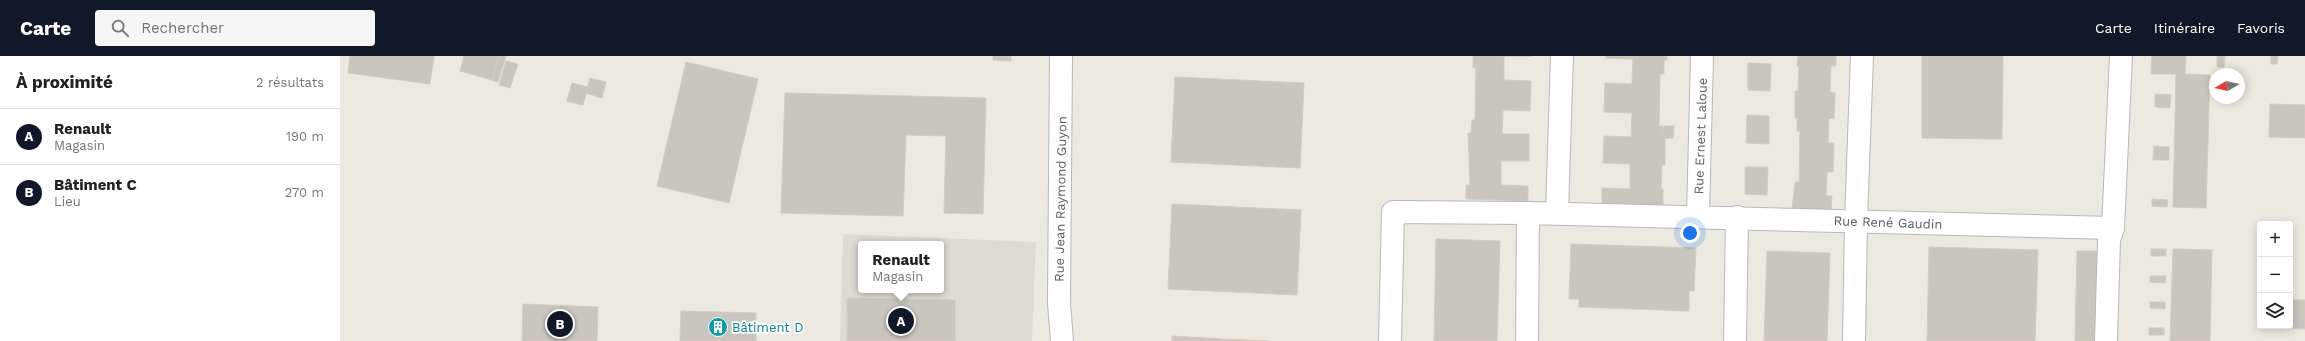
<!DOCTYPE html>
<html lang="fr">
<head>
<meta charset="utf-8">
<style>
	body { margin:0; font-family:"Work Sans",sans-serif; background:#f6f6f6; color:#222 }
	.controls { position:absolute; right:12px; bottom:12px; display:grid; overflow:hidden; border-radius:4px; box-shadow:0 2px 10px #0003 }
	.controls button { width:36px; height:36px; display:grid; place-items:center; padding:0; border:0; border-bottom:1px solid #e0e0e0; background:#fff; color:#222; font:20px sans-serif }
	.compass { position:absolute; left:1869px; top:12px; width:36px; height:36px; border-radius:50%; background:#fff; box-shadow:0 2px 10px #0003; rotate:261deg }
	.you { position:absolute; left:1350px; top:177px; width:14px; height:14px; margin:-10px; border:3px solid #fff; border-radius:50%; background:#1a73e8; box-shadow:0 0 0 6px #1a73e833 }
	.badge { display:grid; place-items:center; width:26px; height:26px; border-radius:50%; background:#111827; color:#fff; font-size:13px; font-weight:700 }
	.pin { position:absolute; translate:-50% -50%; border:2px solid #fff; box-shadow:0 1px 4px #0006 }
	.popup { position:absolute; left:518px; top:185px; width:86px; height:52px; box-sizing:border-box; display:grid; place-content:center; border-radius:4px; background:#fff; filter:drop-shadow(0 1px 3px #0005); font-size:13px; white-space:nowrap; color:#767676 }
	.popup b { font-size:15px; color:#222 }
	.popup::after { content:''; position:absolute; left:50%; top:100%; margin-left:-8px; border:8px solid transparent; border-top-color:#fff }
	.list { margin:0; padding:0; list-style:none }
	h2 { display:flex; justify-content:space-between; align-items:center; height:52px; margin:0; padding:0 16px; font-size:17px }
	h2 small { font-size:13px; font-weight:400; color:#767676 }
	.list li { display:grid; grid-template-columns:26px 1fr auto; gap:12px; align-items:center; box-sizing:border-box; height:56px; padding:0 16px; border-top:1px solid #e0e0e0 }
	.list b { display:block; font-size:15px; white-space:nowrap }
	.list p { margin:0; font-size:13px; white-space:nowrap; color:#767676 }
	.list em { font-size:13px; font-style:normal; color:#767676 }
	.icon { flex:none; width:22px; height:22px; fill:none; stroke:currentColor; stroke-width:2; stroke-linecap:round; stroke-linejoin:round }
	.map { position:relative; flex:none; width:1965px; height:285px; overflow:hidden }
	header { display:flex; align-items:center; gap:24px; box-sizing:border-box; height:56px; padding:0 20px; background:#111827; color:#fff }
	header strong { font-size:19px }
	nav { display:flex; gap:22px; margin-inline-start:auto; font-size:14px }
	.search { width:280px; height:36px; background:#f6f6f6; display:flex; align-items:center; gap:10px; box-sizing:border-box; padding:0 14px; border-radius:4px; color:#767676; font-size:15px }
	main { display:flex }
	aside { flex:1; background:#fff }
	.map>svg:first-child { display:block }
	.industrial { fill:#dddbd4; fill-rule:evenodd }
	.building { fill:#c9c6bf; stroke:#d1ccbe }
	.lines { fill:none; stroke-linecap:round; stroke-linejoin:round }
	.minor-casing { stroke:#b6b8bd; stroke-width:24 }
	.minor { stroke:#fff; stroke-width:22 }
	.labels { text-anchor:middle; stroke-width:3.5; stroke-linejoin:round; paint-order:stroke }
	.street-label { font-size:13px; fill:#595c61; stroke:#fff }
	.culture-label { font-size:13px; fill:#0d838f; stroke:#fff; text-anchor:start }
</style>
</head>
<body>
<header>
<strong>Carte</strong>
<div class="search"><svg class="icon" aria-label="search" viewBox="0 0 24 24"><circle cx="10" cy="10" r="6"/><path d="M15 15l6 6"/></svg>Rechercher</div>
<nav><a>Carte</a><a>Itinéraire</a><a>Favoris</a></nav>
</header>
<main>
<aside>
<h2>À proximité<small>2 résultats</small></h2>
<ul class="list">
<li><span class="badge">A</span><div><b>Renault</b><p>Magasin</p></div><em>190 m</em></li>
<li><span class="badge">B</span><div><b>Bâtiment C</b><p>Lieu</p></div><em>270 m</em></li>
</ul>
</aside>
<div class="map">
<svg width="1965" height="285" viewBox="0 0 1965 285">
	<rect width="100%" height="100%" fill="#eceae0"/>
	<path class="industrial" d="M503,178L696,186L692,285H500ZM521,188H601V234H521Z"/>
	<g class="building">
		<path d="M10,0H94L90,28L8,17Z"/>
		<path d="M124,0H159L152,24L120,15Z"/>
		<path d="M159,0H166L158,26L152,24Z"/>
		<path d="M653,0H671V5L653,4Z"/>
		<path d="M1133,0H1192H1164V24L1191,25L1190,55L1163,54L1162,78H1189V105H1161V129L1188,130V145L1126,143V129H1130L1128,77H1131L1132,64H1135L1136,12H1133Z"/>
		<path d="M1266,0H1327V4H1324V18H1320L1319,70H1323L1322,83L1325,82V109H1322L1321,133H1323V150L1262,148V132L1290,133V108L1263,107L1264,80L1291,81L1292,57L1264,56L1265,27L1292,28L1293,3L1266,2Z"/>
		<path d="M1458,0H1496V10H1491L1490,36L1495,37L1494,63L1489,62L1488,87H1494L1493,116H1487L1486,140H1492L1491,154L1452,153L1455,126H1459L1460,75H1457V62H1455V35H1458L1459,10H1457Z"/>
		<path d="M1582,0H1663L1662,83L1582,82Z"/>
		<path d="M1812,0H1846L1845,18L1870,19L1866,152L1833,151L1836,18H1811Z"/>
		<path d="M1877,0H1885L1884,11H1877Z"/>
		<path d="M1931,0H1938L1937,8H1931Z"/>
		<path d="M166,5L178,8L170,32L159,29Z"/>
		<path d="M346,6L418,23L389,147L317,130Z"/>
		<path d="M1408,7L1431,8L1430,35L1408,34Z"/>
		<path d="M835,21L964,27L960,112L831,106Z"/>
		<path d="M250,22L266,26L262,42L246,37Z"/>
		<path d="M232,27L248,31L243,49L227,45Z"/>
		<path d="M445,37L646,42L643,158L604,157L606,80L566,79L563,160L441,157Z"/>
		<path d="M1815,38L1831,39L1830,52L1815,51Z"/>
		<path d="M1930,48L1965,49V82L1929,81Z"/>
		<path d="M1407,59L1429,60V88L1406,87Z"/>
		<path d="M1323,70H1334L1333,82L1322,83Z"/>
		<path d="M1814,90L1829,91V104H1813Z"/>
		<path d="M1405,111H1428L1427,139L1405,138Z"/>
		<path d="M1812,143L1828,144L1827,151L1812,150Z"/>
		<path d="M832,148L961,154L957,239L828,233Z"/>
		<path d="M1096,183L1160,185L1157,285H1094Z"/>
		<path d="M1231,188L1356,192L1354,235H1349V255L1239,251V243H1229Z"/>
		<path d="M1589,191L1698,194L1695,285H1587Z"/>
		<rect x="1811" y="193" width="15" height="7"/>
		<path d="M1833,193L1872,194L1870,285H1830Z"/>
		<path d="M1427,195L1490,197L1487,285H1424Z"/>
		<path d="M1737,195H1760L1757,285H1735Z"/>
		<path d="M1810,220H1826L1825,227L1810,226Z"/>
		<path d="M507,242L615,244V285H507Z"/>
		<path d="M1950,244H1965V273L1933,272V270H1950Z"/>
		<path d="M1810,246H1825V253L1810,252Z"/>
		<path d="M183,248L258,251L257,285H182Z"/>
		<path d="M341,255L416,257V285H340Z"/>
		<rect x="1809" y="272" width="15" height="7"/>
		<path d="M832,280L883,283L928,285H832Z"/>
	</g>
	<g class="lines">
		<defs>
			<g id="minor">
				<path d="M721,0L719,247L722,285"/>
				<path d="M1217,157L1222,0"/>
				<path d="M1358,160L1362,0"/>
				<path d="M1050,285L1053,156L1188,157"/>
				<path d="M1187,285L1188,157L1773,172L1781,0"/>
				<path d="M1395,285L1397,161"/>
				<path d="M1514,285L1516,164L1522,0"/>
				<path d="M1766,285L1769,184L1773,172"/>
			</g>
		</defs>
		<use href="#minor" class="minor-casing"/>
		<use href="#minor" class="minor"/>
	</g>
	<defs>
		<symbol id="building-disc" viewBox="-11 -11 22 22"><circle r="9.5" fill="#0f9aa8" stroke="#fff"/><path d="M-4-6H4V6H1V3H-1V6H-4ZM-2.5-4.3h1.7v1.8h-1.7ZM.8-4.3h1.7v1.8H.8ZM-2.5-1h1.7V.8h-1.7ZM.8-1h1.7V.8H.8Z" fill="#fff"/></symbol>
	</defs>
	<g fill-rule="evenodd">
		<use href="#building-disc" x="367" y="260" width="22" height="22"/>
	</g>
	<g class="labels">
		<g class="street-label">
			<text transform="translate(1360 80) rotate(-88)" y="5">Rue Ernest Laloue</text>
			<text transform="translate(720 143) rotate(-89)" y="5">Rue Jean Raymond Guyon</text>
			<text transform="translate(1548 166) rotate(2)" y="5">Rue René Gaudin</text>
		</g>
		<g class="culture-label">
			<text x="392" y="276">Bâtiment D</text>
		</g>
	</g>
</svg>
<div class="controls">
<button>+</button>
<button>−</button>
<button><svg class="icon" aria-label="layers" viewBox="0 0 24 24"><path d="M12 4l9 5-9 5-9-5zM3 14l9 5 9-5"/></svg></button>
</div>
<svg class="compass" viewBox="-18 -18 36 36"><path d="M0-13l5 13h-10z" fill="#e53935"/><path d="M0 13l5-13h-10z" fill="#767676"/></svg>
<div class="you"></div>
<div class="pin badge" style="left:561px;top:265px">A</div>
<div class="popup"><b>Renault</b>Magasin</div>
<div class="pin badge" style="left:220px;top:268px">B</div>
</div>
</main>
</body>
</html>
